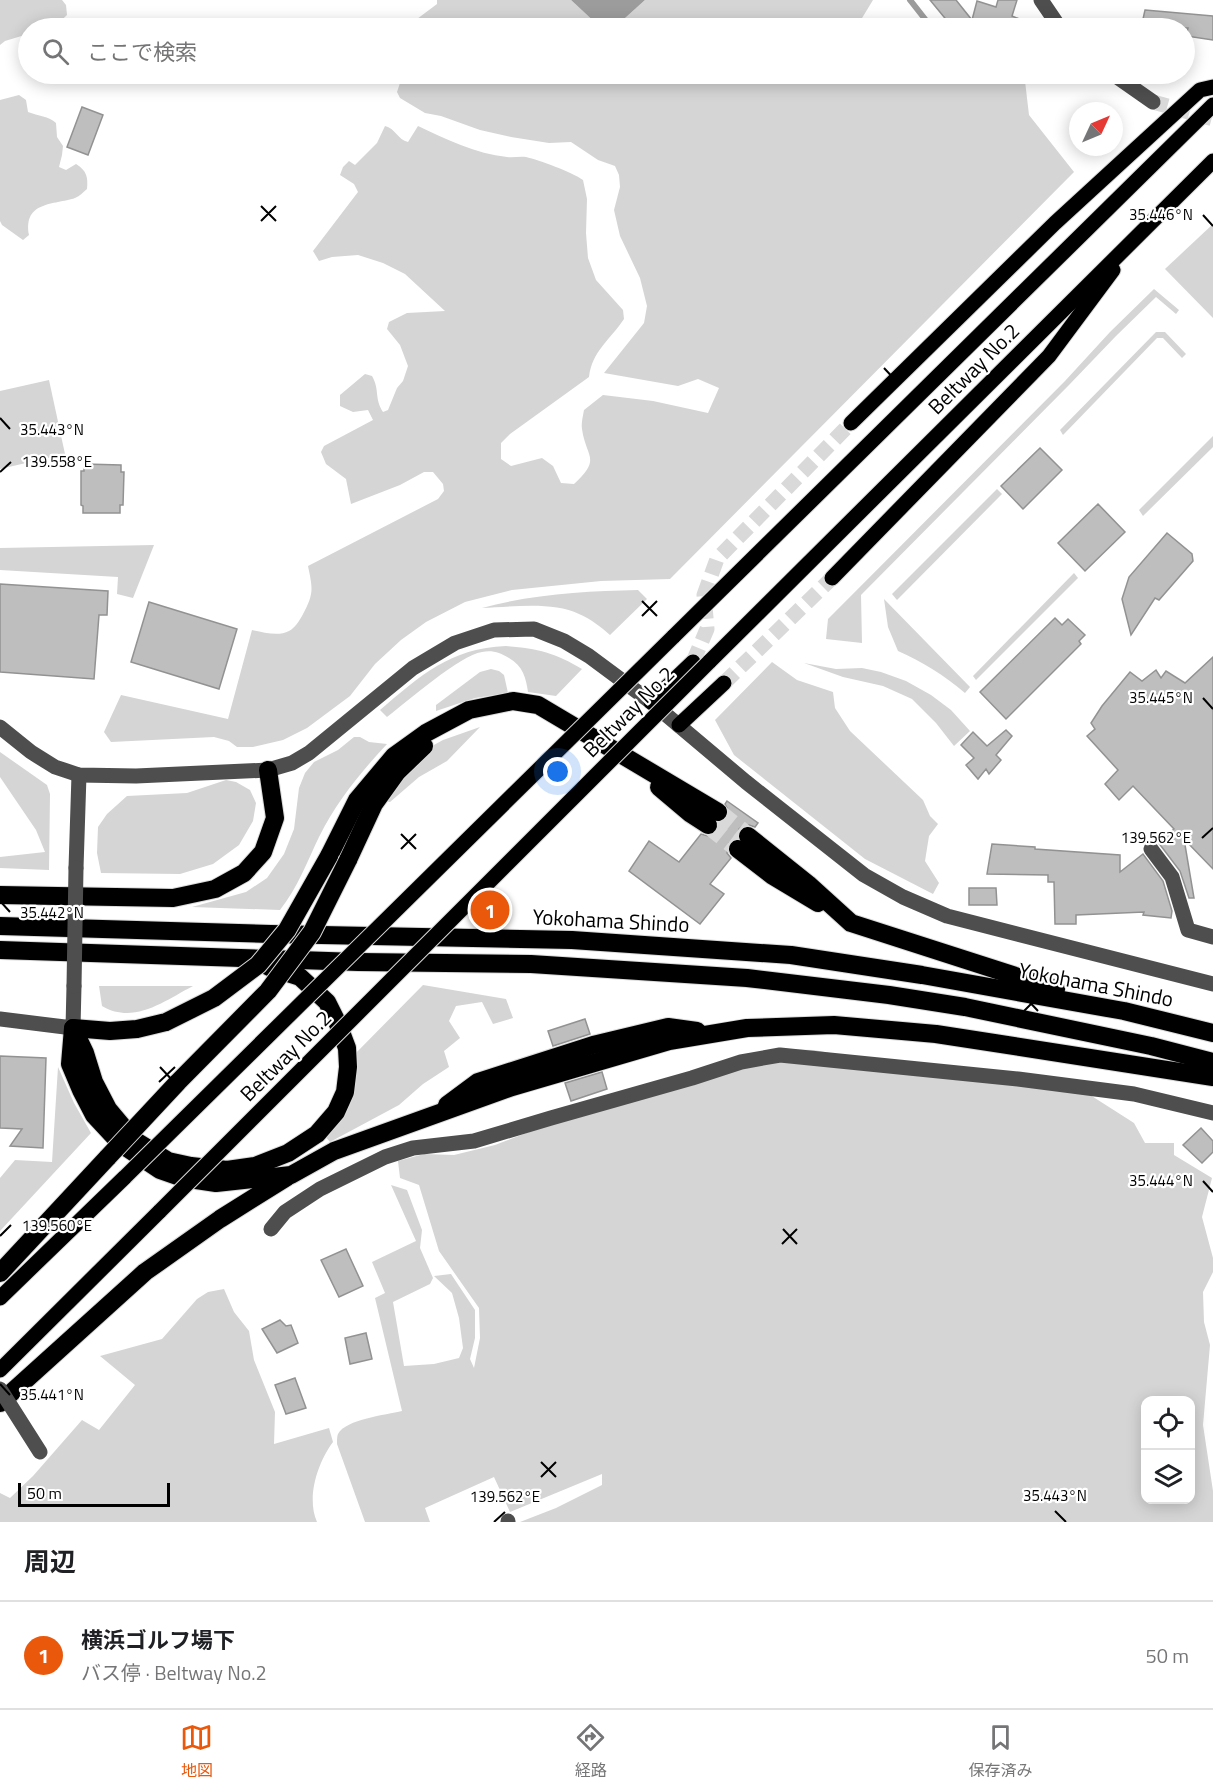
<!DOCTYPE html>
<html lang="ja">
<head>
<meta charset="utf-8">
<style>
	body { margin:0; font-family:"Titillium Web","Noto Sans JP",sans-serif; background:#f6f6f6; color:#202124 }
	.controls { position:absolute; right:18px; bottom:18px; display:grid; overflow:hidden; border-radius:12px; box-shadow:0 3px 15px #0003 }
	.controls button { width:54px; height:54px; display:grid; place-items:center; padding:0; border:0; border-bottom:2px solid #e0e0e0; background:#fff; color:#202124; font:30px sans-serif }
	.compass { position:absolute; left:1069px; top:102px; width:54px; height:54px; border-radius:50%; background:#fff; box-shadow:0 3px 15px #0003; rotate:46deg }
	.scale { position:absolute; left:18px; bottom:15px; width:152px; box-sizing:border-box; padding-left:6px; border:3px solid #000; border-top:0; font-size:16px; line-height:21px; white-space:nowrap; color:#000; -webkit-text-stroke:4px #fff; paint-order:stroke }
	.you { position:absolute; left:558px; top:772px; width:21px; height:21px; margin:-15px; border:4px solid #fff; border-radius:50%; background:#1a73e8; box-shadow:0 0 0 9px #1a73e833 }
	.badge { display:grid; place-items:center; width:39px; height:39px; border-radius:50%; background:#ea580c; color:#fff; font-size:20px; font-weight:700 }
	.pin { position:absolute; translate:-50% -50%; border:3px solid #fff; box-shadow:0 2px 6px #0006 }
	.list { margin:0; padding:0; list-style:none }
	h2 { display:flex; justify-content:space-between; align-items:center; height:78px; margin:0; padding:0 24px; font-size:26px }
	h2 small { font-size:20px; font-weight:400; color:#757577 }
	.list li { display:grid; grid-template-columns:39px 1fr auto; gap:18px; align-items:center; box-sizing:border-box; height:108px; padding:0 24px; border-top:2px solid #e0e0e0 }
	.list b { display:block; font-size:22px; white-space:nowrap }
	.list p { margin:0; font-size:20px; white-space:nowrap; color:#757577 }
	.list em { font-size:20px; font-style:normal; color:#757577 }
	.icon { flex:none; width:33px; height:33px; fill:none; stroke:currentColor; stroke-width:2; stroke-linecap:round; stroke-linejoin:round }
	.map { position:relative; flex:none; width:1213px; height:1522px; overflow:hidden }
	.search { position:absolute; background:#fff; box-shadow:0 3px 15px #0003; left:18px; right:18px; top:18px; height:66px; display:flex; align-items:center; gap:15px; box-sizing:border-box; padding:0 21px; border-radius:33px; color:#757577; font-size:22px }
	.sheet { height:186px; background:#fff }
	nav { display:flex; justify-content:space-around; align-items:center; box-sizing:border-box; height:84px; border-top:2px solid #e0e0e0; background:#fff; font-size:16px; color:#757577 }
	nav a { display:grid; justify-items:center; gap:3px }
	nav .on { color:#ea580c }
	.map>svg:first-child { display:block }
	.green { fill:#d5d5d5; fill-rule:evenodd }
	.water { fill:#9c9c9c }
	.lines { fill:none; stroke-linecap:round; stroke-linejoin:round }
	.stream { stroke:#9c9c9c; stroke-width:6 }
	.building { fill:#bebebe; stroke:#929292; stroke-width:1.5 }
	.minor-tunnel { stroke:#d9d9d9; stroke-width:15; stroke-dasharray:15 8; stroke-linecap:butt }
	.major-tunnel { stroke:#d9d9d9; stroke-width:15; stroke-dasharray:15 8; stroke-linecap:butt }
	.highway-tunnel { stroke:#d9d9d9; stroke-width:18; stroke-dasharray:18 9; stroke-linecap:butt }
	.major-casing { stroke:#dbdbdb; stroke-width:17 }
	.highway-casing { stroke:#dbdbdb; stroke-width:20 }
	.minor { stroke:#4e4e4e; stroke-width:15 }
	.major { stroke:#000; stroke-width:15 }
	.highway { stroke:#000; stroke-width:18 }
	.major-bridge-casing { stroke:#dbdbdb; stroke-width:17; stroke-linecap:butt }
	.highway-bridge-casing { stroke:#dbdbdb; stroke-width:20; stroke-linecap:butt }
	.minor-bridge { stroke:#4e4e4e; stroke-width:15 }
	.major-bridge { stroke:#000; stroke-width:15 }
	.highway-bridge { stroke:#000; stroke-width:18 }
	.ticks { fill:none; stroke:#000; stroke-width:2 }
	.labels { text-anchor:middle; stroke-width:4.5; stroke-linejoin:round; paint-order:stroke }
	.street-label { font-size:21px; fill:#000; stroke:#fff }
	.ticks-label { font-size:15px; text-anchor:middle; fill:#000; stroke:#fff; stroke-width:4.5; stroke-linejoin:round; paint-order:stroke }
</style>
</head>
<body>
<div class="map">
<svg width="1213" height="1522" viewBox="0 0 1213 1522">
	<rect width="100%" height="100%" fill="#fff"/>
	<g class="green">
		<path d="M0,0H62L66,5L67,15C54,28 47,28 28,28V34L5,41L0,45Z"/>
		<path d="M437,0H571L601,28H411L417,19L437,4Z"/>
		<path d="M645,0H873L856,28H614Z"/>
		<path d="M409,74H1027L1025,81L1029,115L1074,172L670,579L601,581L512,590L465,602L426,622L401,640L375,664L350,696L307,728L283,740L253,747H237L229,741L214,737L111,742L104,732L121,695L228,719L252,630C263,632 278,637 289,631C295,628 299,621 302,616C314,594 313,590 308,566L438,499L444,491L443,484L433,472H424L400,485L351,504L346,479L326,464L321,452L324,446L373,420L368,410L353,412L340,406V395L365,374L372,376C380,390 374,398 383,412L388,410L397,388L403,381L408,366L400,345L387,329L389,322L407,313L445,311L405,274L383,263L358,255L332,257L319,261L313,251L358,192L354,184L340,175L343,167L349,161L355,165L377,143L385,126C395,128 398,140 408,142L418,126C446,139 476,154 507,157C513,158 520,156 526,157C539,160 572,172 583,180L587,199L586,233L588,258L596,280L623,310L624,319C610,340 592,351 589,377L510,434L501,443V459L511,466L542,458L553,466L561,483L574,484C602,458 586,458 582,429C581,423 583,416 584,410L603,395L653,401L708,413L719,388L698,379L678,386L604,373L644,323L647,306L640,278L620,236L614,210L620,187L619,175L615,166L598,160L571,142L549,143L511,137L480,130L441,116L425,113L400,98L397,92L400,83L407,79Z"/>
		<path d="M19,95L26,100L28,112C38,116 49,116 56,123L57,137L63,146L62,155L59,167L66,170L76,164C87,171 88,177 87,189C83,192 80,196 75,198C54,205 23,201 29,235L23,240L2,225L0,221V100Z"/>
		<path d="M1213,224V318L1165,269Z"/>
		<path d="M1154,289L1179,310L1176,314L1156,297L1116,336L1069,385L861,595L862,643L826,639L828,619L1065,381L1110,332Z"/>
		<path d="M1156,332H1165L1186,354L1182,358L1163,338H1157L1063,435L1060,430Z"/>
		<path d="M49,380L65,454L0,469V391Z"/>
		<path d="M1213,436V447L1143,516L1139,510Z"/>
		<path d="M997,489L1002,494L897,600L892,594Z"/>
		<path d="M154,545L133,598L117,594L118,577L0,570V548Z"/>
		<path d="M1074,573L1078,578L976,680L973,676Z"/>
		<path d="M638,590L647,599L610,635C601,627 591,619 579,614C553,601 511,607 482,608C533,594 586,591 638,590Z"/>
		<path d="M884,599L970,687L965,693C944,675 923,662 898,651L888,627Z"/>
		<path d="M506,646C536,648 556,653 582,669L556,696L528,692C526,678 523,666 509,658C500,653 493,650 482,652C460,655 408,701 387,717L380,710C420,676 450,648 506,646Z"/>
		<path d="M772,662L797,680L833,692L835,708L850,731L923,800L930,816L938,824L929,836L925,861L939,883L933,894L865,859L734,755L715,720Z"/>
		<path d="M804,663L836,669L862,668L881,672L906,681L931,695L951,710L970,731L954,746L936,723L912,699L883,686L843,677Z"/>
		<path d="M491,669L499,671L504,675L508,693L475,698L436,711V705L480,672Z"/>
		<path d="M480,727L447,761L419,777L390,802L383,801L423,751L443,740Z"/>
		<path d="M354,737H360L369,742L387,744C360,773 337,801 319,837C307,862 298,887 280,910L192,907L246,892L267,878L284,854L294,829L299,788L305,773L314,762L338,750Z"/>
		<path d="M0,752L47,785L50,794L49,870L0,868V857L45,852L36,830L0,777Z"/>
		<path d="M226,780L236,782L250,790L256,803L253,821L239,845L213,864L180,874L101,873L97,853L98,827L107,814L127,796L187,793Z"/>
		<path d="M423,985L506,999L513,1018L493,1024L482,1002L456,1006L449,1021L460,1038L444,1051L449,1067L423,1084L399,1105L330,1142L324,1135L350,1059Z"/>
		<path d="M99,986H193C164,1001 134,1025 102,1006Z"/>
		<path d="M781,1049L814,1050L857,1058L1087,1093L1134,1123L1145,1143H1174V1155L1212,1178L1202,1217L1213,1258V1272L1203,1292L1204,1322L1210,1345L1203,1425L1213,1491V1522H520L556,1508L602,1485V1474L510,1512L494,1477L425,1508L430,1522H365L337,1444C337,1441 337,1436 338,1434C346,1419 386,1415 402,1411L375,1298L385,1293L372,1262L416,1241L391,1185L407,1190L422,1230L420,1248L433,1278L430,1284L393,1302L404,1366L434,1364L459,1358L463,1348L459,1318L452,1293L434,1276L451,1274L475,1310V1338L470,1359L474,1368L480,1338L479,1308L439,1251L419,1185L400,1178L398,1161L424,1154L454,1155L495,1145L558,1121ZM1146,1400H1190V1500H1146Z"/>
		<path d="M58,1067L74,1103L91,1133L0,1231V1178L15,1160L52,1162Z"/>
		<path d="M224,1289L234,1312L249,1331L254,1360L275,1412L274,1444L329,1428L333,1442C318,1462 306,1497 317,1522H0V1493L10,1498L33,1476L82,1420L99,1430L135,1385L100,1356L162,1339L197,1299L208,1292Z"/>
	</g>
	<path class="water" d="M571,0H645L614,28H601Z"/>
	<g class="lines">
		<path class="stream" d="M910,0L932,28"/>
	</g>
	<g class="building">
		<path d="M930,0H956L972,20L977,1L996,7L998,0H1017L1012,16L1041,28H969L949,23Z"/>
		<path d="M1145,10L1213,16V40L1186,36L1188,28H1141Z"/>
		<path d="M82,107L103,115L88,155L67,147Z"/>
		<path d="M1040,448L1062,470L1023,509L1001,486Z"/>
		<path d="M84,464L121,465V472H124L123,505H120V513H83V506L81,505V471H84Z"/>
		<path d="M1098,504L1125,532L1085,571L1058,543Z"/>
		<path d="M1167,533L1192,554L1193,561L1159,600L1155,598L1131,635L1122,599L1129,577Z"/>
		<path d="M0,584L108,591L107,615H99L94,679L0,672Z"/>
		<path d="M149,602L237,629L219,689L131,662Z"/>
		<path d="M1055,618L1062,625L1068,619L1085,635L1079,641L1081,644L1006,719L980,692Z"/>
		<path d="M1213,657V869L1184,839L1194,898H1189L1180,871L1158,842L1174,829L1133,786L1119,800L1105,784L1118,770L1087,736L1095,729L1091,723L1102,706L1130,672L1142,681L1156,670L1161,678L1166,671L1185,683Z"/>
		<path d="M1006,730L1012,736L996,755L1001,760L989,774L986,769L978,779L966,765L974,758L961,745L973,732L987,746Z"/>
		<path d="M727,801L758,823L755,827L749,825L743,826L739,829L737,838L729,843L727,853L731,858L710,884L724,894L700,924L629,871L649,841L679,862L701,834L708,836L717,832L719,823L724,821L728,817L729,812L725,804Z"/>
		<path d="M992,844L1035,847V849L1120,855V872L1143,854L1163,881L1172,911L1171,918L1143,915L1144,912L1076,915V924H1055L1054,882H1048V875L987,874Z"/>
		<path d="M969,888H996L997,905H969Z"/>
		<path d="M585,1019L590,1034L553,1046L548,1031Z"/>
		<path d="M0,1056L46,1058L43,1148L10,1146L22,1129L0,1128Z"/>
		<path d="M602,1072L607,1089L571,1101L565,1083Z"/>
		<path d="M1201,1128L1213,1141V1152L1202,1163L1183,1145Z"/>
		<path d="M346,1249L363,1286L339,1297L321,1260Z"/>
		<path d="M280,1320L286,1326L291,1325L298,1343L277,1353L262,1329Z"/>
		<path d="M366,1333L372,1359L350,1364L345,1338Z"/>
		<path d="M295,1378L306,1408L286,1414L275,1385Z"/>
	</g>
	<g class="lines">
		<path class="minor-tunnel" d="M1153,102L1213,119"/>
		<g class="major-tunnel">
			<path d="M693,662L707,629L704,595L717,559L851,423"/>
			<path d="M724,683L832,578"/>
		</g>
		<g class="highway-tunnel">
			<path d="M718,812L748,836"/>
			<path d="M708,825L738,849"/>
		</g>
		<defs>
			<g id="major">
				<path d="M851,423L1055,223L1200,90L1213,87"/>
				<path d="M832,578L1049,356L1113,270"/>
				<path d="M673,637L1213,105"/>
				<path d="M709,662L1213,161"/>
				<path d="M651,702L693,662"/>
				<path d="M679,725L724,683"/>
				<path d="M0,1298L125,1177"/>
				<path d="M0,1370L160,1211"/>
			</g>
			<g id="highway">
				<path d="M659,787L691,814L708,825"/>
				<path d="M748,836L808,884L851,923L1056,989"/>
				<path d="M738,849L773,876L818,903"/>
				<path d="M329,856L357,800L394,756L426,733L469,710L513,701L538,705L718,812"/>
				<path d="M348,860L374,804L397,772L424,746"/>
				<path d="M0,895L173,898L215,889L244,873L263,852L275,818L268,770"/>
				<path d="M0,926L271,934L572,940L791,955L922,975L1124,1011L1213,1033"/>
				<path d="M0,950L358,962L531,964L747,978L889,995L965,1007L1151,1046L1213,1062"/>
				<path d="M73,1028L70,1064L81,1090L94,1115L121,1144L160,1170L183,1178L216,1183L291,1175L334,1151L512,1087L669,1041L747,1028L834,1025L936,1034L1213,1077"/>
				<path d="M73,1028L110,1031L137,1029L166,1022"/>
				<path d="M74,1030L85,1053L94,1082L108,1109L134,1140L168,1161L191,1166L227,1170L255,1166L288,1153L317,1134L336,1112L345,1092L348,1067L347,1048L338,1024L327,1002L300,977L269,967"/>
				<path d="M447,1105L478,1082L593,1045L668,1027L697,1031"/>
				<path d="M0,1273L108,1157"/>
				<path d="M0,1403L145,1272L220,1219L287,1177"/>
			</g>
		</defs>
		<use href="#major" class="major-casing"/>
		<use href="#highway" class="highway-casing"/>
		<g class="minor">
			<path d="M1041,0L1060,28"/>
			<path d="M1113,74L1153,102"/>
			<path d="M0,727L31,752L55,767L79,775L136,776L268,770L292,763L309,753L413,668L455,643L494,630L534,629L564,641L589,656L651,702L746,782L864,875L903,897L947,916L1213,984"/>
			<path d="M1151,849L1172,877L1188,930L1213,937"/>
			<path d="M76,868L79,775"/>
			<path d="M0,1019L73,1028L74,986"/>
			<path d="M271,1229L285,1212L320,1189L385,1157L413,1148L474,1141L551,1118L692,1078L741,1062L780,1055L1018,1079L1134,1094L1213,1113"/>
			<path d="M508,1521V1522"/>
		</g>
		<use href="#major" class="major"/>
		<use href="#highway" class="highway"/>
		<defs>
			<g id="major-bridge">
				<path d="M125,1177L673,637"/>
				<path d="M160,1211L709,662"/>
			</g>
			<g id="highway-bridge">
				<path d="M166,1022L214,998L258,965L287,930L329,856"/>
				<path d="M108,1157L178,1082L268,991L312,932L348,860"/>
			</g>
		</defs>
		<use href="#major-bridge" class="major-bridge-casing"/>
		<use href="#highway-bridge" class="highway-bridge-casing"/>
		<g class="minor-bridge">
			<path d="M74,986L76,868"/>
			<path d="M0,1389L40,1452"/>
		</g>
		<use href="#major-bridge" class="major-bridge"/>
		<use href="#highway-bridge" class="highway-bridge"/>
	</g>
	<path class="ticks" d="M261,206L276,221M1203,215L1213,226M261,221L276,206M884,368L898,383M884,383L899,368M0,418L10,429M0,472L11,462M642,601L657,616M642,616L657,601M1203,698L1213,709M401,834L416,849M1202,838L1213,828M401,849L416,834M0,901L10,912M1024,996L1038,1011M1024,1011L1039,996M160,1067L174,1082M159,1082L175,1067M1203,1181L1213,1192M783,1229L797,1244M0,1236L11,1225M782,1244L797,1229M0,1384L10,1395M541,1462L556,1477M541,1477L556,1462M1055,1511L1066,1522M494,1522L505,1512"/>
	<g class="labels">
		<g class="street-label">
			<text transform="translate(974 369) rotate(-45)" y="7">Beltway No.2</text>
			<text transform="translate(629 712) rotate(-45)" y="7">Beltway No.2</text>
			<text transform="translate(611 921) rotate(3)" y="7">Yokohama Shindo</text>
			<text transform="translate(1096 985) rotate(11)" y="7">Yokohama Shindo</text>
			<text transform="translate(286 1056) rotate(-45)" y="7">Beltway No.2</text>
		</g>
	</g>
	<g class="ticks-label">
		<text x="1161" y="220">35.446°N</text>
		<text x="52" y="435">35.443°N</text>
		<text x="57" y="467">139.558°E</text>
		<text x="1161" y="703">35.445°N</text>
		<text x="1156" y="843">139.562°E</text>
		<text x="52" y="918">35.442°N</text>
		<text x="1161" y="1186">35.444°N</text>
		<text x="57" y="1231">139.560°E</text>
		<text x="52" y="1400">35.441°N</text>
		<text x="1055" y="1501">35.443°N</text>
		<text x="505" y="1502">139.562°E</text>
	</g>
</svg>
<div class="controls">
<button><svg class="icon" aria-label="locate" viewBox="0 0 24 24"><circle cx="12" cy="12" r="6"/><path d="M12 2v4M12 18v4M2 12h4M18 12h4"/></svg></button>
<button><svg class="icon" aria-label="layers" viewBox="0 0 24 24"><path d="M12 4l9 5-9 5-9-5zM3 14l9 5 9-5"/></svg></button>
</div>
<svg class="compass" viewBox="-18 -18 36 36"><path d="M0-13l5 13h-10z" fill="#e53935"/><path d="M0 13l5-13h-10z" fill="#757577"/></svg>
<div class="scale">50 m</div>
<div class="you"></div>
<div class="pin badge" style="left:490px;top:910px">1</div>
<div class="search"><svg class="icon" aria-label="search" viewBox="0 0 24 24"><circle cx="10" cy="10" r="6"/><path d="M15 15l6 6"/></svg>ここで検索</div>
</div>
<section class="sheet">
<h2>周辺<small></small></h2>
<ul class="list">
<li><span class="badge">1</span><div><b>横浜ゴルフ場下</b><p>バス停 · Beltway No.2</p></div><em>50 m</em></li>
</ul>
</section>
<nav>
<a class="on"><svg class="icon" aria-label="map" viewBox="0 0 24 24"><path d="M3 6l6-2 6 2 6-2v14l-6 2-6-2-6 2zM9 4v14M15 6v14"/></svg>地図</a>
<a><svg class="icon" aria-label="directions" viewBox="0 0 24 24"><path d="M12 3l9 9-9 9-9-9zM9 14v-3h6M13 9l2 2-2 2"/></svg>経路</a>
<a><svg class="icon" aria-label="saved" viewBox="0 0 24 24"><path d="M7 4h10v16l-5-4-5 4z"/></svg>保存済み</a>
</nav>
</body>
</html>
